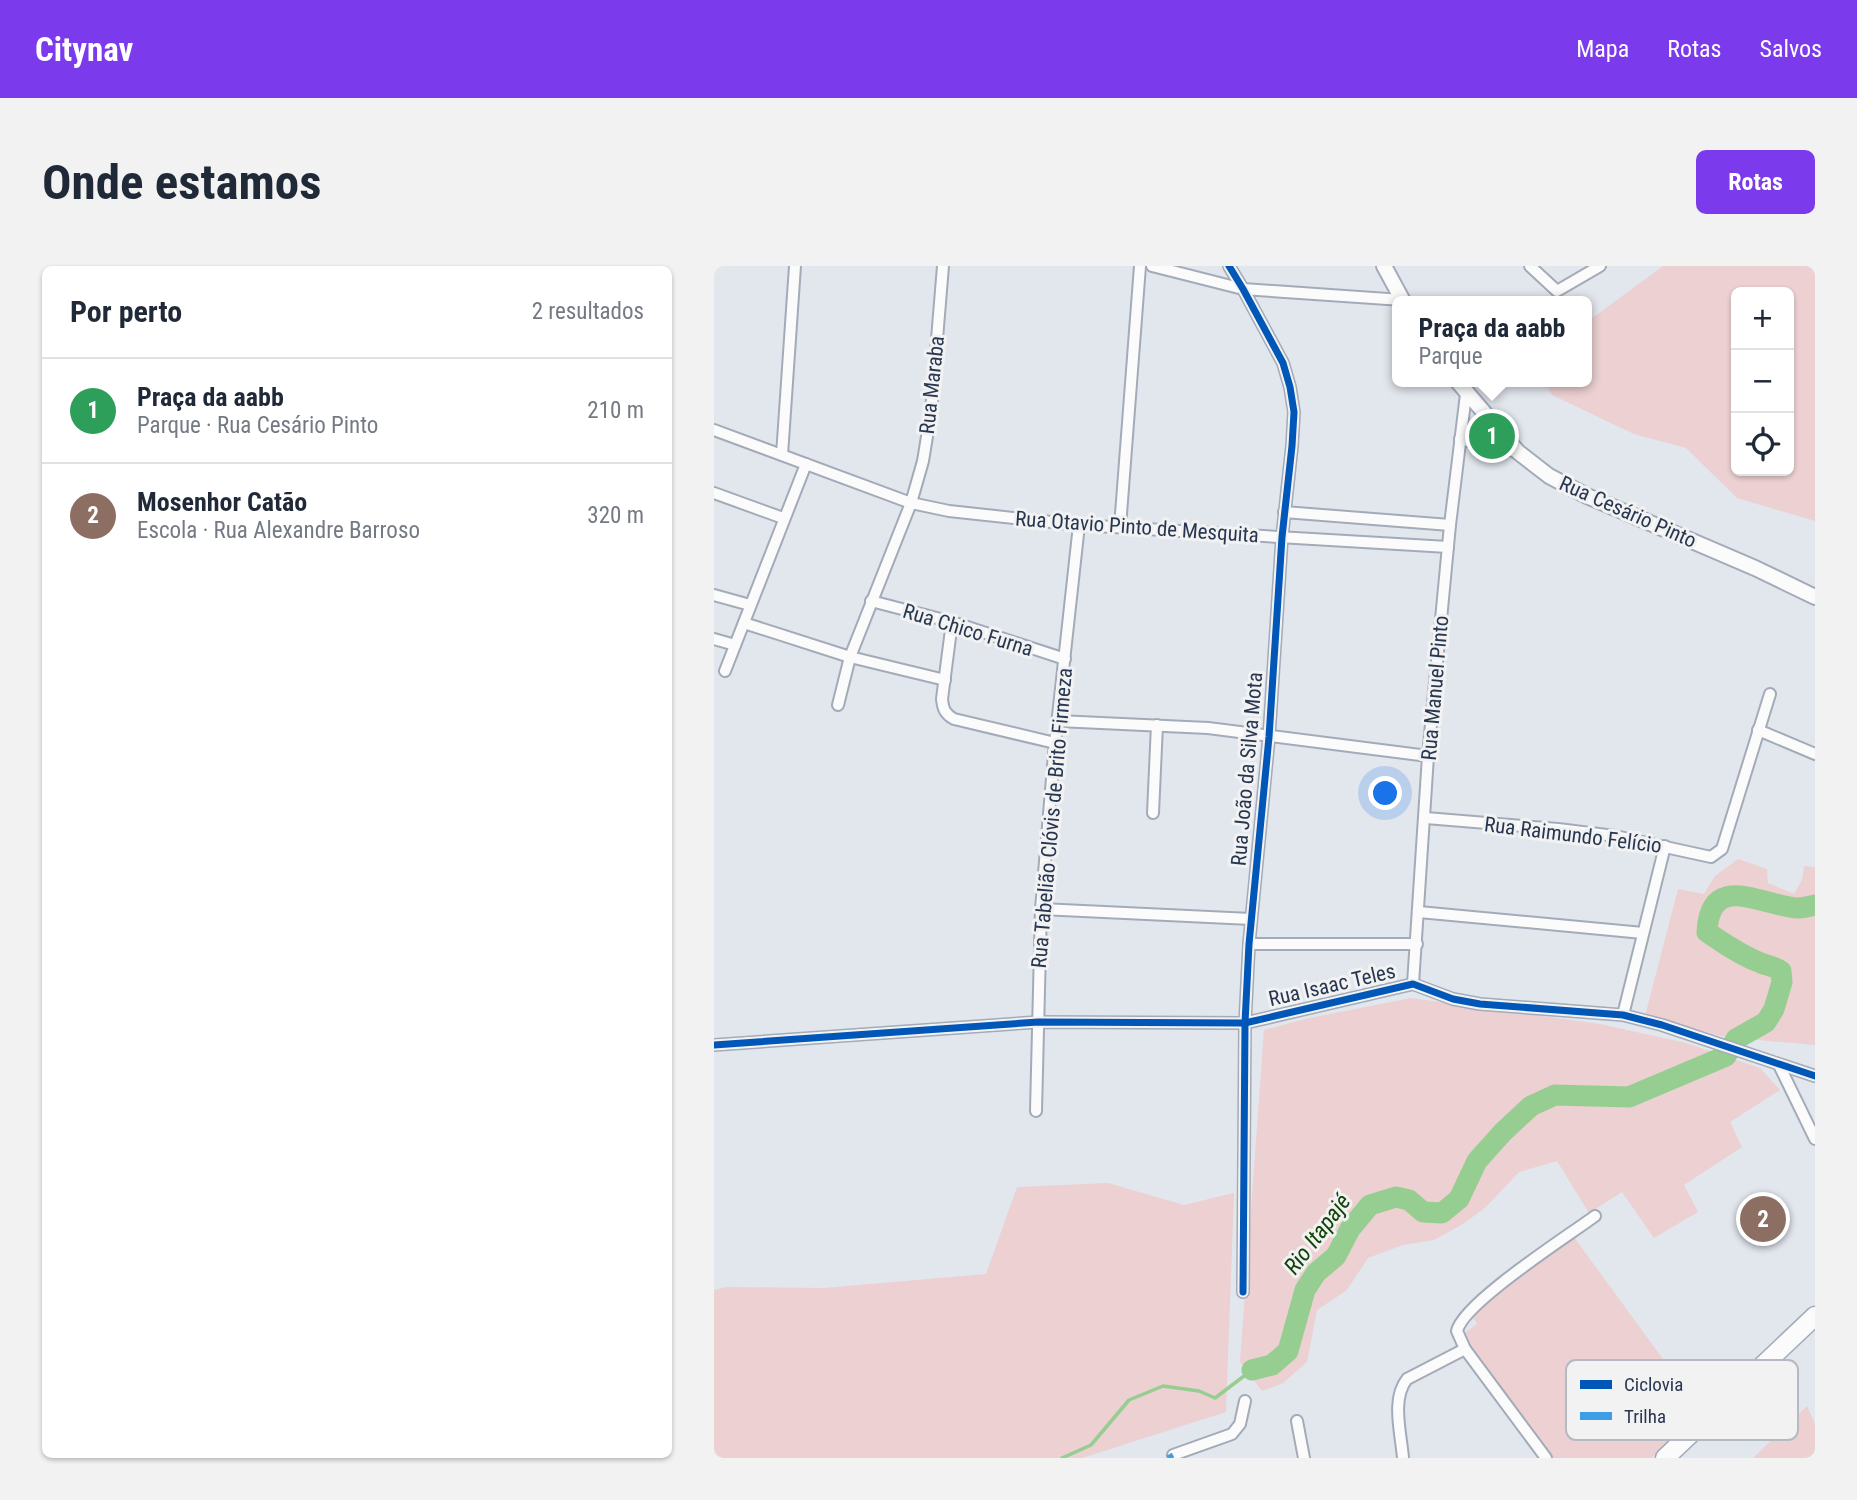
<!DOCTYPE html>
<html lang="pt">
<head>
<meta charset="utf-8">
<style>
	body { margin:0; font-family:"Roboto Condensed",sans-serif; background:#f2f2f3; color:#1f2937 }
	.controls { position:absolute; right:21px; top:21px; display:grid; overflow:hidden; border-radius:10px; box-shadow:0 2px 5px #0004 }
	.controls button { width:63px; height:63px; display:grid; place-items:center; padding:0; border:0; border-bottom:2px solid #e0e1e3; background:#fff; color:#1f2937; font:35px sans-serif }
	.you { position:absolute; left:672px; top:528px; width:24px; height:24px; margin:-18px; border:5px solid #fff; border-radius:50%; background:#1a73e8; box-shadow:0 0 0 10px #1a73e833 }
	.badge { display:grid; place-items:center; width:46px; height:46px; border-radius:50%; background:#7c3aed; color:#fff; font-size:23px; font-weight:700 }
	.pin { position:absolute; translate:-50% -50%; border:4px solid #fff; box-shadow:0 2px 7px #0006 }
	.popup { position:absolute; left:678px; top:30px; width:200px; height:91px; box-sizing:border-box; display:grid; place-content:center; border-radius:10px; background:#fff; filter:drop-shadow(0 2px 5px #0005); font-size:23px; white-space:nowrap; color:#747a83 }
	.popup b { font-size:26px; color:#1f2937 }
	.popup::after { content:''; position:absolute; left:50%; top:100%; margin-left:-14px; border:14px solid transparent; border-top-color:#fff }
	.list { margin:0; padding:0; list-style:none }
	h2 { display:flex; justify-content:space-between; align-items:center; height:91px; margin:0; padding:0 28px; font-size:30px }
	h2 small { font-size:23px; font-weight:400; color:#747a83 }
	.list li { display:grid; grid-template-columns:46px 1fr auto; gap:21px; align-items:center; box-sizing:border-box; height:105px; padding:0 28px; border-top:2px solid #e0e1e3 }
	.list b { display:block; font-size:26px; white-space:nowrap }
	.list p { margin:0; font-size:23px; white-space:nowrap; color:#747a83 }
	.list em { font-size:23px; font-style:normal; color:#747a83 }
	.icon { flex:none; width:38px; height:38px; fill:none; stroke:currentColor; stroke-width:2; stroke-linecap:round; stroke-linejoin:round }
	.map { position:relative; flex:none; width:1101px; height:1192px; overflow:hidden; border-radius:10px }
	header { display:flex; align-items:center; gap:42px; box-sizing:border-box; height:98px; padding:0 35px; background:#7c3aed; color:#fff }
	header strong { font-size:33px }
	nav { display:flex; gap:38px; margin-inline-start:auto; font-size:24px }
	.intro { display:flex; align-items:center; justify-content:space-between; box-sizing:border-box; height:168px; padding:0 42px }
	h1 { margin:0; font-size:49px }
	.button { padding:18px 32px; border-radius:10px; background:#7c3aed; color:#fff; font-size:24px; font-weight:700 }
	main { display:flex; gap:42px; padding:0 42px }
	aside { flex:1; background:#fff; border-radius:10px; box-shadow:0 2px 5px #0004 }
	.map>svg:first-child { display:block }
	.green { fill:#ecd0d2; fill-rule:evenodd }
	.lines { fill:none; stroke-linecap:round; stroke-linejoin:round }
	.stream { stroke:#96ce91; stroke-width:3.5 }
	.river { stroke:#96ce91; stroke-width:21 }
	.minor-casing { stroke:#a3abb9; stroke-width:14 }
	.tertiary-casing { stroke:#a3abb9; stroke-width:18 }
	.primary-casing { stroke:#a3abb9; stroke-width:21 }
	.minor { stroke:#fbfbfc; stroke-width:10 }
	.tertiary { stroke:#fbfbfc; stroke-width:14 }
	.primary { stroke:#fbfbfc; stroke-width:18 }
	.quiet { stroke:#3d9ee5; stroke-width:5; stroke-dasharray:10 5; stroke-linecap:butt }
	.cycleway-casing { stroke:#f2f2f2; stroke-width:11 }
	.cycleway { stroke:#0057b8; stroke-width:7 }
	.labels { text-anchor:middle; stroke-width:6; stroke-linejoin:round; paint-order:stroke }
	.street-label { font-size:21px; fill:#283751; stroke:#f2f2f2 }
	.water-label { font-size:23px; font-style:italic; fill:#0f4406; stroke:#f2f2f2 }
	.key { fill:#f2f2f2; stroke:#b5bac2; stroke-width:2 }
	.key-label { font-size:19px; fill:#283751 }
</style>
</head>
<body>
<header>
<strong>Citynav</strong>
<nav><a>Mapa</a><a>Rotas</a><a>Salvos</a></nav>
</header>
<div class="intro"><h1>Onde estamos</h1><a class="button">Rotas</a></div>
<main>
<aside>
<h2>Por perto<small>2 resultados</small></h2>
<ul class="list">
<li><span class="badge" style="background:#2e9e5b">1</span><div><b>Praça da aabb</b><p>Parque · Rua Cesário Pinto</p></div><em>210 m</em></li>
<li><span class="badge" style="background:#8d6e63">2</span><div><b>Mosenhor Catão</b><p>Escola · Rua Alexandre Barroso</p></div><em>320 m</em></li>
</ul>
</aside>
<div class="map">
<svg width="1101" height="1192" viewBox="0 0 1101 1192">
	<rect width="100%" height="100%" fill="#e2e6ed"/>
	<g class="green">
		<path d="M949,0H1101V255L1023,232L972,182L920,168L838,129L831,116H872L873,56ZM1075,26V205H1022V26Z"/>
		<path d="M1024,593L1053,603L1054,617L1080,628L1088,614L1090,600L1101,601V779L1011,771L931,750L964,623L990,628L1001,610Z"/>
		<path d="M697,732L886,758L972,777L1046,802L1066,824L1016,856L1028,881L970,919L984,946L940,972L908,926L875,947L843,895L805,906L772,941L749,958L720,974L689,979L654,992L633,1024L603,1044L593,1096L569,1117L548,1125L526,1096L550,764L591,753Z"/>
		<path d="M394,917L470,939L520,927L512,1146L368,1192H0V1024L12,1021L110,1022L272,1008L303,921Z"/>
		<path d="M859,970L987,1145L937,1192H836L748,1069L763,1058L757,1048Z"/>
		<path d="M1093,1140L1101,1158V1192H1039Z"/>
	</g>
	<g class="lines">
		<path class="stream" d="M348,1192L377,1179L415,1134L449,1120L485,1125L501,1132L538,1104"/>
		<path class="river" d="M538,1104L558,1099L574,1085L591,1024L602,1007L622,990L636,963L656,939L682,931L695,934L709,946L728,947L745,933L763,895L789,866L817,840L841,829L915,831L1012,790L1022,773L1052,756L1060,743L1068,716L1067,705C1060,700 1054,700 1047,697C1028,690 1009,677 993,666C996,604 1048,640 1084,642C1090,642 1096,640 1101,639"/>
		<defs>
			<g id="minor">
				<path d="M438,0L529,23L688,34"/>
				<path d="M515,0L529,23L569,97L576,121L580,146L578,180L568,271L555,471L535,678L531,757L529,1026"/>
				<path d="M816,0L843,25L886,0"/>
				<path d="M0,164L197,237L235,245L365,259L734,281"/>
				<path d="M746,173L804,186"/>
				<path d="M68,189L81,0"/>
				<path d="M0,227L69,252"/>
				<path d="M570,246L736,259"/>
				<path d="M406,261L426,0"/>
				<path d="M0,329L36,339"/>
				<path d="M157,335L238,356L351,393"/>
				<path d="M238,356L228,433C229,443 231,448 240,453L341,477"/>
				<path d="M30,357L136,391L231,414"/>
				<path d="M0,373L21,379"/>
				<path d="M11,405L92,198"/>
				<path d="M124,439L136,391L197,237L209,195L217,146L229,0"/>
				<path d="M344,455L494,462L714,490"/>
				<path d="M1044,464L1101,488"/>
				<path d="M439,547L443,459"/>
				<path d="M712,552L844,563L901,570L997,591L1008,583L1056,428"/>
				<path d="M327,643L537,653"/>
				<path d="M705,646L929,667"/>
				<path d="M535,678H703"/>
				<path d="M699,718L714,490L736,259L752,128"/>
				<path d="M909,749L951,580"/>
				<path d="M0,779L324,756L531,757L699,718L739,733L766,738L909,749L948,759L1101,810"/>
				<path d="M1065,799L1101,873"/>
				<path d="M322,845L327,643L341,477L365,259"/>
				<path d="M583,1155L590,1192"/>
				<path d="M460,1192L459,1189L518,1168L526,1158L531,1135"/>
				<path d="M689,1192C687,1167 677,1133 693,1113L751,1083"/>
				<path d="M832,1192L751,1083L743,1065C749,1037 854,970 881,950"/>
			</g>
			<g id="tertiary">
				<path d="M670,0L689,35"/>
				<path d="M744,116L804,186L835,210L873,230L1041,302L1101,331"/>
			</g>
			<path id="primary" d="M951,1192L1101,1050"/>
		</defs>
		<use href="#minor" class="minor-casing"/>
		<use href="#tertiary" class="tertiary-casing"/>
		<use href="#primary" class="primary-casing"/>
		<use href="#minor" class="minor"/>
		<use href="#tertiary" class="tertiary"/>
		<use href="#primary" class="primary"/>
		<path class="quiet" d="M454,1192L459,1189"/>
		<defs>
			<g id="cycleway">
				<path d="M515,0L529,23L569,97L576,121L580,146L578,180L568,271L555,471L535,678L531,757L529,1026"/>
				<path d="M0,779L324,756L531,757L699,718L739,733L766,738L909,749L948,759L1101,810"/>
			</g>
		</defs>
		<use href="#cycleway" class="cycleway-casing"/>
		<use href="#cycleway" class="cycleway"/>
	</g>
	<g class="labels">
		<g class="street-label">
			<text transform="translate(218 119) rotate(-84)" y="7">Rua Maraba</text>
			<text transform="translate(914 246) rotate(24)" y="7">Rua Cesário Pinto</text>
			<text transform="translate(423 261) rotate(4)" y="7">Rua Otavio Pinto de Mesquita</text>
			<text transform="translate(254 364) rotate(17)" y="7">Rua Chico Furna</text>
			<text transform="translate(721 422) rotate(-85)" y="7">Rua Manuel Pinto</text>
			<text transform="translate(533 503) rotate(-85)" y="7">Rua João da Silva Mota</text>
			<text transform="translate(338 552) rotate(-85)" y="7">Rua Tabelião Clóvis de Brito Firmeza</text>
			<text transform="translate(859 569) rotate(7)" y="7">Rua Raimundo Felício</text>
			<text transform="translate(618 719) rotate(-13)" y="7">Rua Isaac Teles</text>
		</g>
		<g class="water-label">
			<text transform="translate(603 968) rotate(-53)" y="8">Rio Itapajé</text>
		</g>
	</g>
	<rect x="852" y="1094" width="232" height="80" rx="10" class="key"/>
	<rect x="866" y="1114" width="32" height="9" fill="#0057b8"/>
	<rect x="866" y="1146" width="32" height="8" fill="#3d9ee5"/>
	<g class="key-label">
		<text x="910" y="1125">Ciclovia</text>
		<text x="910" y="1157">Trilha</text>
	</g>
</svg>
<div class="controls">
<button>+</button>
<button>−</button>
<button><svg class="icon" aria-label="locate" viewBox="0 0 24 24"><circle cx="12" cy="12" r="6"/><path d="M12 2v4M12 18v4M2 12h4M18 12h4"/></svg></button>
</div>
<div class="you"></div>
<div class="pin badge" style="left:778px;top:170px;background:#2e9e5b">1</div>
<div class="popup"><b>Praça da aabb</b>Parque</div>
<div class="pin badge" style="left:1049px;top:953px;background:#8d6e63">2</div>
</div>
</main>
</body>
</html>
